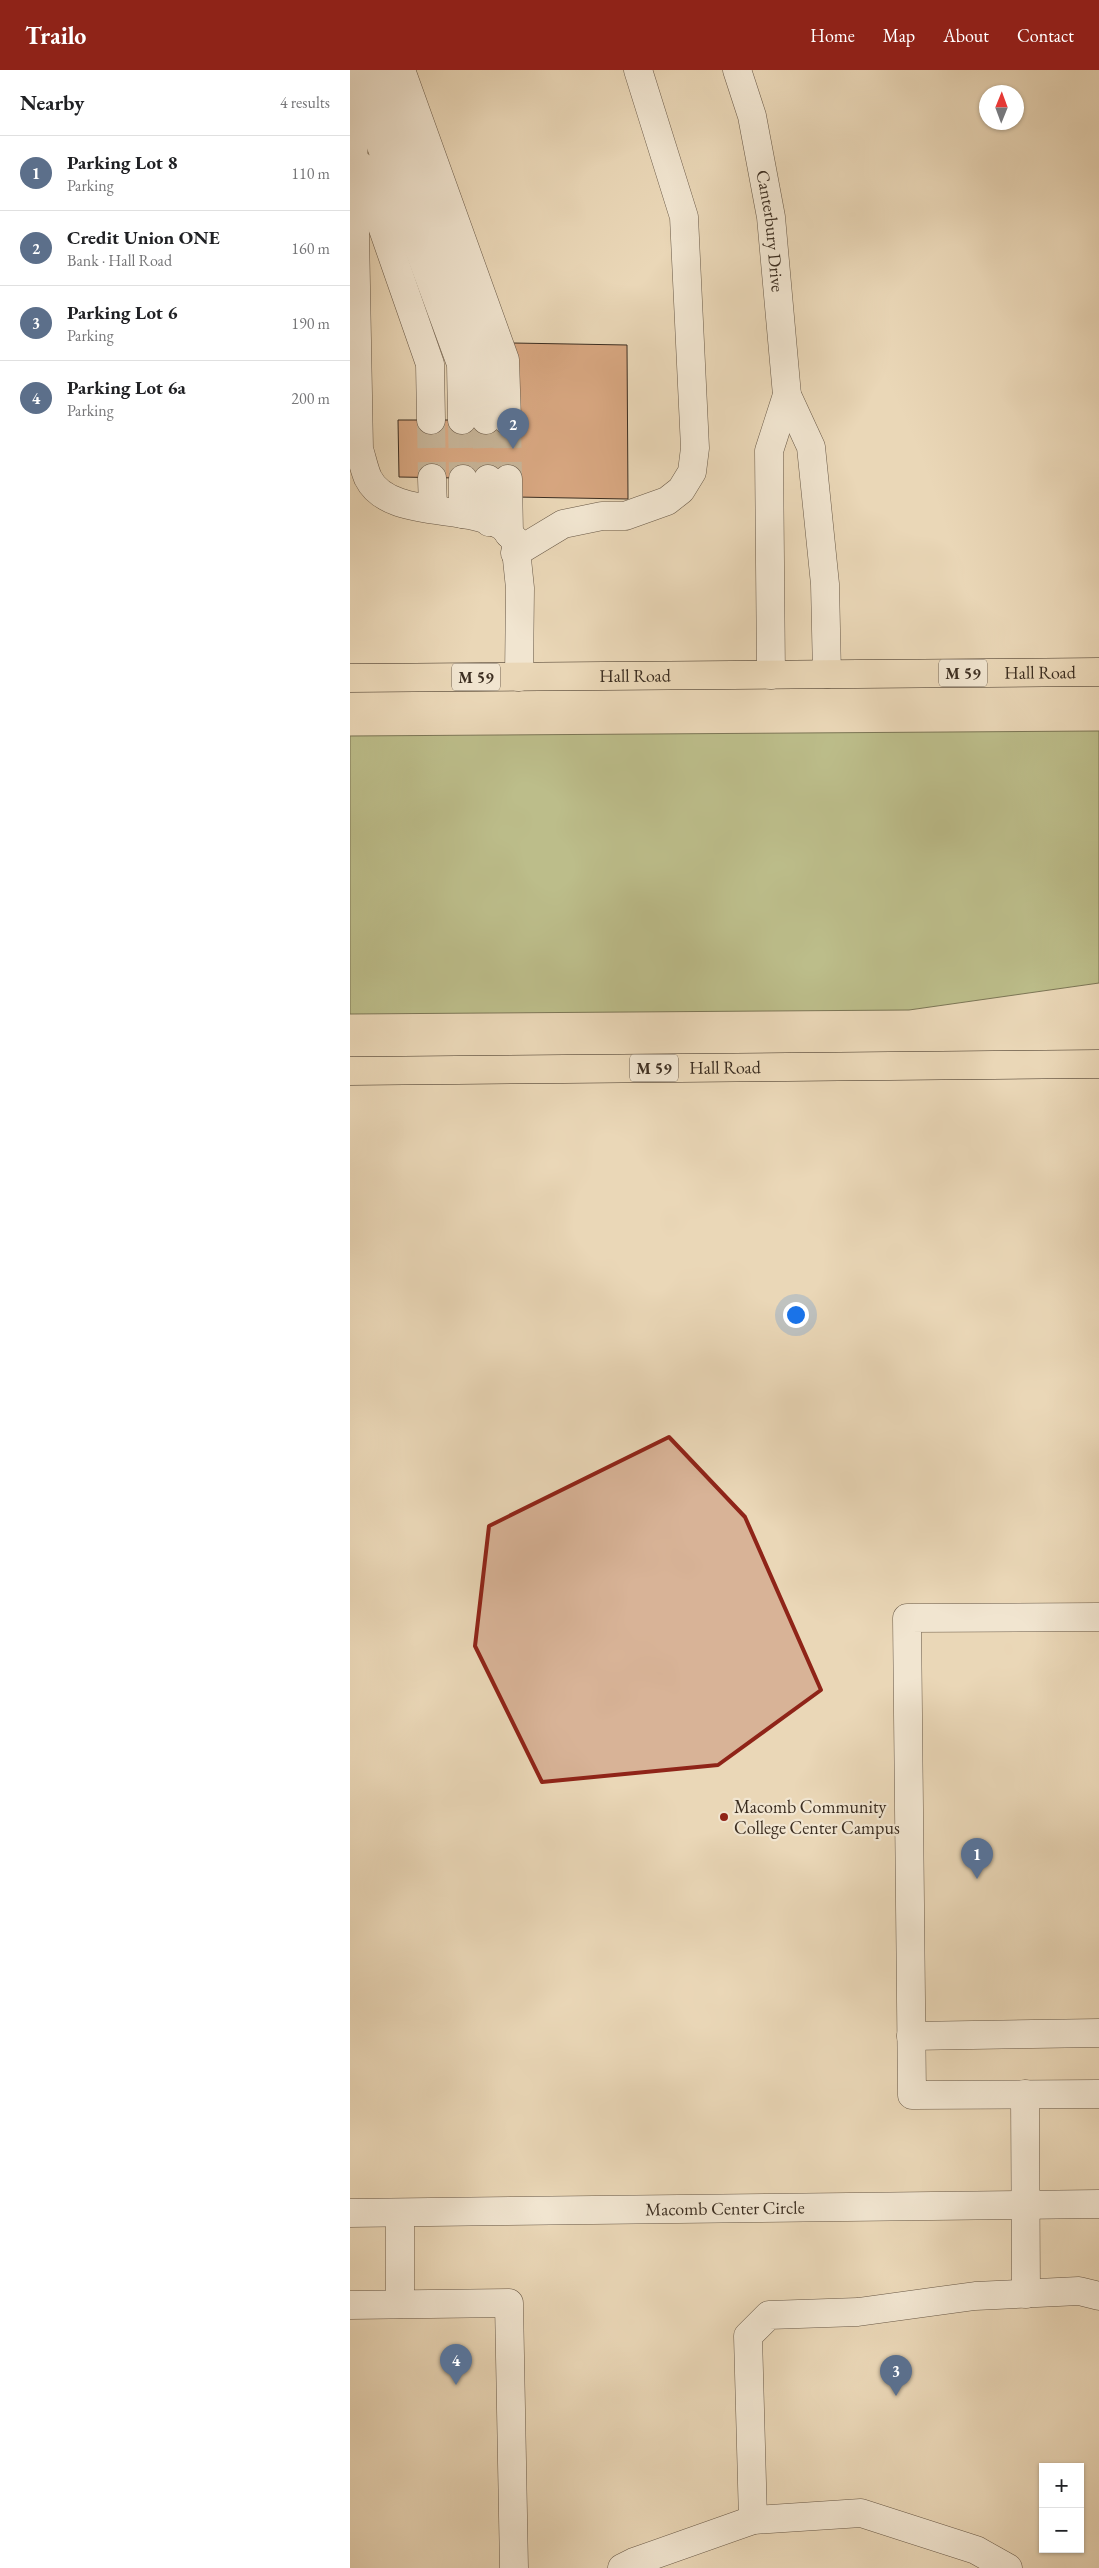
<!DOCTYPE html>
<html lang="en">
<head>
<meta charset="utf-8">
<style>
	body { margin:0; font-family:"EB Garamond",serif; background:#f2f2f2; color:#202124 }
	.controls { position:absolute; right:15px; bottom:15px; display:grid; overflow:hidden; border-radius:0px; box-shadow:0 1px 4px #0004 }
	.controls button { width:45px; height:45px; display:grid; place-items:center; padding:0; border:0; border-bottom:1px solid #e0e0e0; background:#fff; color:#202124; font:25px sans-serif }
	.compass { position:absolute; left:629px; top:15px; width:45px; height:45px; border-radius:50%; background:#fff; box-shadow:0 1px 4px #0004; rotate:1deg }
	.you { position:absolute; left:445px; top:1244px; width:18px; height:18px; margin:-12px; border:4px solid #fff; border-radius:50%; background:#1a73e8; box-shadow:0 0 0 8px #1a73e833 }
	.badge { display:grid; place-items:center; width:32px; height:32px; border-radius:50%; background:#8f2418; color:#fff; font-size:16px; font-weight:700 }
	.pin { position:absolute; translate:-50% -41px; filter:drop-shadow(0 1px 2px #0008) }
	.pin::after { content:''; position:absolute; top:26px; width:18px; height:15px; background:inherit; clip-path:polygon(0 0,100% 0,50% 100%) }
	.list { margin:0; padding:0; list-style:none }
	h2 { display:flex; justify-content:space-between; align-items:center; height:65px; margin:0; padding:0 20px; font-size:21px }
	h2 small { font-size:16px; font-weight:400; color:#757577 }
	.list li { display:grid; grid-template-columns:32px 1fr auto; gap:15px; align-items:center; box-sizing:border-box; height:75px; padding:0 20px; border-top:1px solid #e0e0e0 }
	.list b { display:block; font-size:19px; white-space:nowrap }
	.list p { margin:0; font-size:16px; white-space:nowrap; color:#757577 }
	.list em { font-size:16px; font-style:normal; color:#757577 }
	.map { position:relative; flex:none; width:749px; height:2498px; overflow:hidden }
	header { display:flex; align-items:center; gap:30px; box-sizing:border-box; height:70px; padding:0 25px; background:#8f2418; color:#fff }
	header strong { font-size:24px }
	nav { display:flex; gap:28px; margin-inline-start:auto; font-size:18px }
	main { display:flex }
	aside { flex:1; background:#fff }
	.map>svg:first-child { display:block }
	.green { fill:#bcbd8a; stroke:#7c7656 }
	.building { fill:#d8a781; stroke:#3c2e21 }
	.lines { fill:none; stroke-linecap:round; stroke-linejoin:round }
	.minor-tunnel { stroke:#c7b599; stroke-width:28; stroke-dasharray:28 14; stroke-linecap:butt }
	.minor-casing { stroke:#685846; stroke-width:29 }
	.highway-casing { stroke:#3c2e21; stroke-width:29 }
	.minor { stroke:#f1e5d0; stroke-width:28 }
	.highway { stroke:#ead7b7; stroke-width:28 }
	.marked { fill:#8f2418; fill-opacity:0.2; stroke:#8f2418; stroke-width:4; stroke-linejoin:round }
	.poi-dot { fill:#8f2418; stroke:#f1e5d0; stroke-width:2 }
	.labels { text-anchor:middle; stroke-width:4.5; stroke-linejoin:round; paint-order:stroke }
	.shield { fill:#f1e5d0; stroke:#726556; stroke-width:1 }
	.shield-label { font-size:16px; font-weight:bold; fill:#3c2e21 }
	.street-label { font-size:18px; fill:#3c2e21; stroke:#f1e5d0 }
	.poi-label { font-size:18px; fill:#3c2e21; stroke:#f1e5d0; text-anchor:start }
</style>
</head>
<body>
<header>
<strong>Trailo</strong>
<nav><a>Home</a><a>Map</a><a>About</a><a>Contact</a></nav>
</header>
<main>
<aside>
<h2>Nearby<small>4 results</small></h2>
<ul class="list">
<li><span class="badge" style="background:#5c6f8a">1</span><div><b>Parking Lot 8</b><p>Parking</p></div><em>110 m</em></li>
<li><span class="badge" style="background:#5c6f8a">2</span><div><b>Credit Union ONE</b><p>Bank · Hall Road</p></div><em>160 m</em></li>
<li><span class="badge" style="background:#5c6f8a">3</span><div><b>Parking Lot 6</b><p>Parking</p></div><em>190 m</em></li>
<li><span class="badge" style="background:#5c6f8a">4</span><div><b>Parking Lot 6a</b><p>Parking</p></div><em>200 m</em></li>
</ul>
</aside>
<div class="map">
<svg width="749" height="2498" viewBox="0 0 749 2498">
	<rect width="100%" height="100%" fill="#ead7b7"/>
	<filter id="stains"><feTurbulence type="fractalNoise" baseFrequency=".004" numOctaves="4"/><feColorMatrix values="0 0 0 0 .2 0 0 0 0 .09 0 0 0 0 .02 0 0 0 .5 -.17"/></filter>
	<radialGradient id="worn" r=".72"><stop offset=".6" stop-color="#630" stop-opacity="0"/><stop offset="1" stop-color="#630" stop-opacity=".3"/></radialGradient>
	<path class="green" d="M749,661V913L559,940L0,944V666Z"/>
	<path class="building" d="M163,273L277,275L278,429L166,427L165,409L49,407L48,350H112Z"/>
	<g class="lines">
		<g class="minor-tunnel">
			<path d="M81,350L82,408"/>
			<path d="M112,350L113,409"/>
			<path d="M136,350L138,409"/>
			<path d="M157,350L158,409"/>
		</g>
		<defs>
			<g id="minor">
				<path d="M2,0L9,379C12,388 14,399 18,408C38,449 116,434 152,456C157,460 161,466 165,470L170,518L169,607"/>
				<path d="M28,0L135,294L136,350"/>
				<path d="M51,0L155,290L157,350"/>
				<path id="s1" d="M387,0L402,46L421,147L437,325L461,377L475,514L477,604"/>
				<path d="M9,16L111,294L112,350"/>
				<path d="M11,96L80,294L81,350"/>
				<path d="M82,408L83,438"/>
				<path d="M113,409V444"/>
				<path d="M138,409L139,452"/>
				<path d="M158,409L159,464"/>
				<path d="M165,483L213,454L252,446H275L317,431L331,420L342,402L345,378L334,147L288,0"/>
				<path d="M421,605L419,381L437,325"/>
				<path d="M749,1547L557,1548L562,2025L749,2024"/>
				<path d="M561,1966L749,1963"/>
				<path d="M675,2024L676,2224"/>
				<path id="s2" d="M0,2143L749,2134"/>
				<path d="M50,2234V2143"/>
				<path d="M0,2235L159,2233L164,2498"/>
				<path d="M403,2450L398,2266L419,2245L508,2242L625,2226L729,2221L749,2226"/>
				<path d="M272,2498L284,2492L403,2450L511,2443L626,2480L658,2498"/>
			</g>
			<g id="highway">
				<path id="s3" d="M0,608L749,602"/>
				<path id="s4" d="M0,1001L749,994"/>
			</g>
		</defs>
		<use href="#minor" class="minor-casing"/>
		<use href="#highway" class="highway-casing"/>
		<use href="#minor" class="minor"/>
		<use href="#highway" class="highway"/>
	</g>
	<path class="marked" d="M319,1367L395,1447L471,1620L368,1695L192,1712L125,1576L139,1456Z"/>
	<circle class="poi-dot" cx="374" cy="1747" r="5"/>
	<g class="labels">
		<g class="shield">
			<rect x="589" y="589.5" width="48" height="27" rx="4"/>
			<rect x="102" y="593.5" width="48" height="27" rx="4"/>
			<rect x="280" y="984.5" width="48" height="27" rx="4"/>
		</g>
		<g class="shield-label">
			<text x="613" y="609">M 59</text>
			<text x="126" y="613">M 59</text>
			<text x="304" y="1004">M 59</text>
		</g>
		<g class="street-label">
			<text dy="6" stroke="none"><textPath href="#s1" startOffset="165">Canterbury Drive</textPath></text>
			<text dy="6" stroke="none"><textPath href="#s3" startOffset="690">Hall Road</textPath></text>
			<text dy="6" stroke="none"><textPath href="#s3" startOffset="285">Hall Road</textPath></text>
			<text dy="6" stroke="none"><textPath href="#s4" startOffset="375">Hall Road</textPath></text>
			<text dy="6" stroke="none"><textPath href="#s2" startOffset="375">Macomb Center Circle</textPath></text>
		</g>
		<g class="poi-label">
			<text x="384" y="1743">Macomb Community<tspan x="384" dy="21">College Center Campus</tspan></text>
		</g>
	</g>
	<rect width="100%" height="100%" filter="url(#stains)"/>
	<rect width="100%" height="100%" fill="url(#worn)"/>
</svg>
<div class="controls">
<button>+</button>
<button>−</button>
</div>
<svg class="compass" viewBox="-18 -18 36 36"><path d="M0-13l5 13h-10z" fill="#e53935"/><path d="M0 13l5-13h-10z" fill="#757577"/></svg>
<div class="you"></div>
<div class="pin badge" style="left:627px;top:1809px;background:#5c6f8a">1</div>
<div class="pin badge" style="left:163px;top:379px;background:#5c6f8a">2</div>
<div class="pin badge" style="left:546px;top:2326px;background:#5c6f8a">3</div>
<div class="pin badge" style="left:106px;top:2315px;background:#5c6f8a">4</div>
</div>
</main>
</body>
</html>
